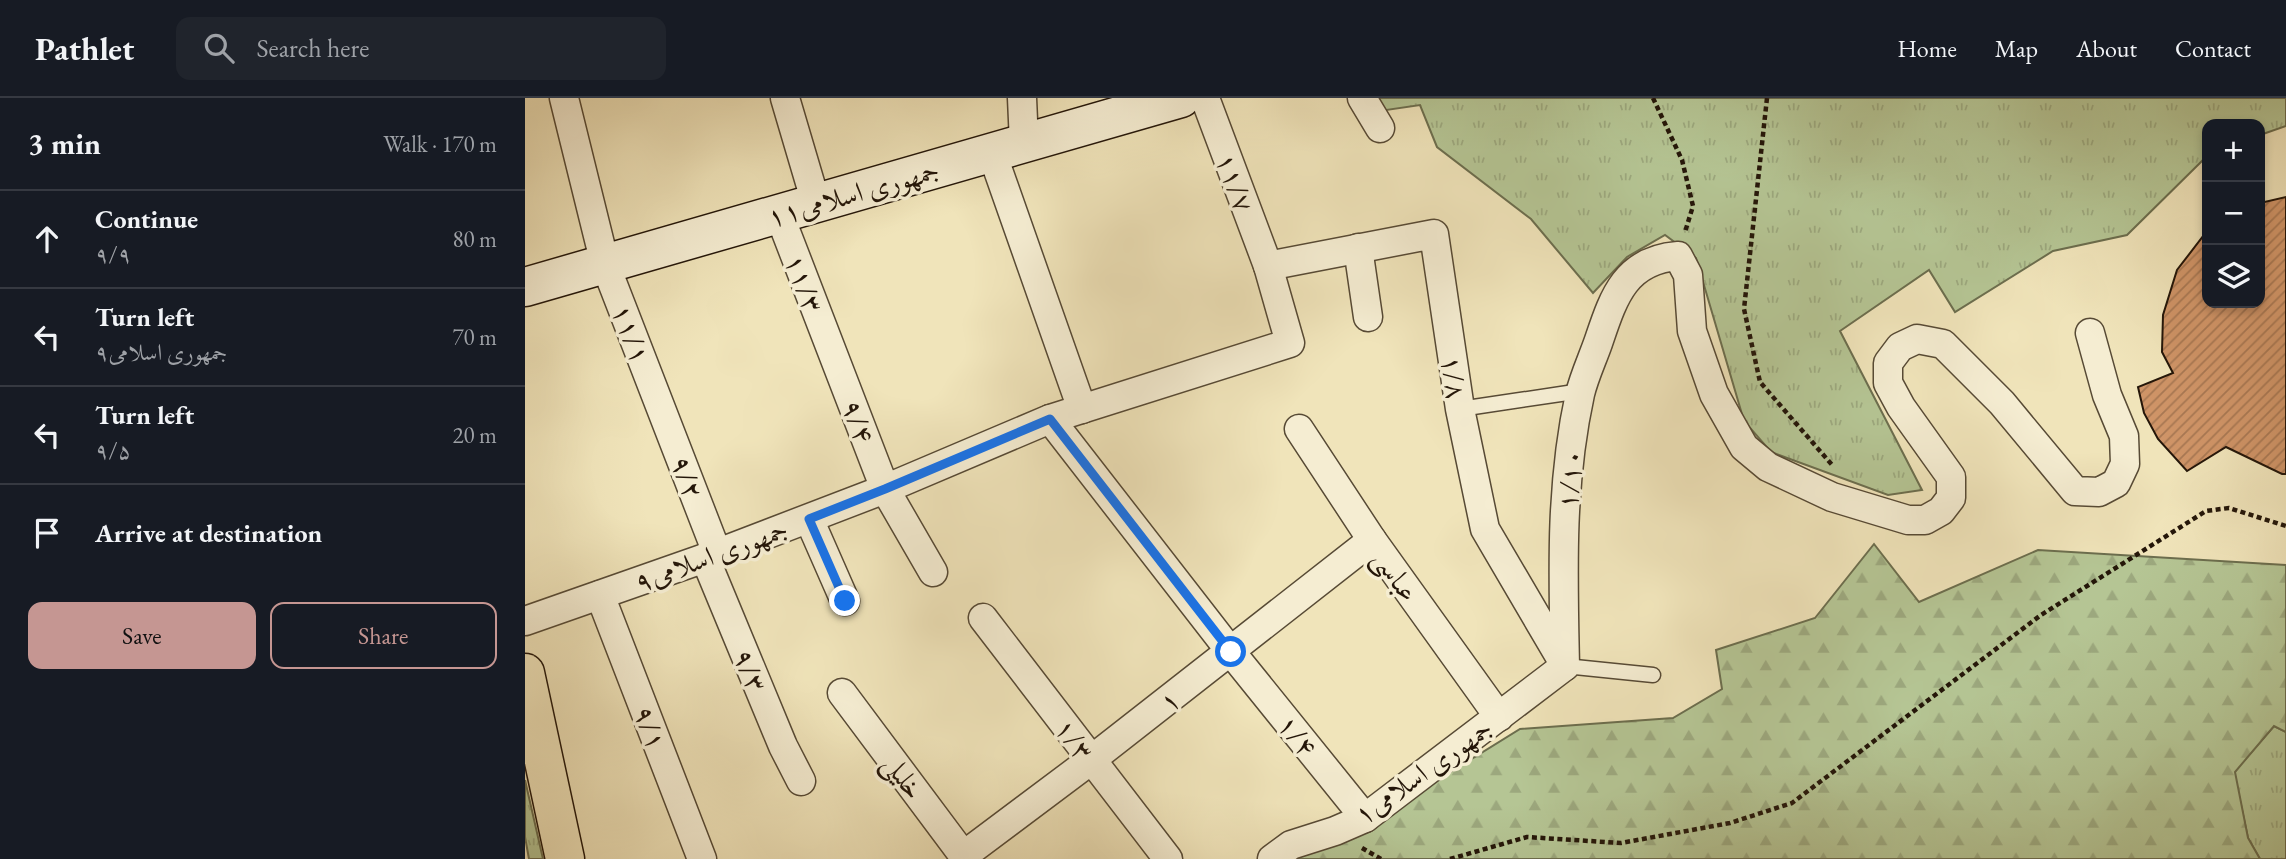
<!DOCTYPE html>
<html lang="en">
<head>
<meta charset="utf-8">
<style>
	body { margin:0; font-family:"EB Garamond",Amiri,serif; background:#20242c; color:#f1f3f6 }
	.controls { position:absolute; right:21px; top:21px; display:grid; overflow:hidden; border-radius:14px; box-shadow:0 4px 10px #0003 }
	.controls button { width:63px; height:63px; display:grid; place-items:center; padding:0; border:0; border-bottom:2px solid #363941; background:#171b24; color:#f1f3f6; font:35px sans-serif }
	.stop { position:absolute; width:21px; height:21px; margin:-16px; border:5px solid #1a73e8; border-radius:50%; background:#fff }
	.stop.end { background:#1a73e8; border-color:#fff; box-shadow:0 2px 7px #0008 }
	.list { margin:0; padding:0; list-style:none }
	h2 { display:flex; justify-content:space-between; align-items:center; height:91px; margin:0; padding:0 28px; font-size:30px }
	h2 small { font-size:23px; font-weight:400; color:#9ea1a6 }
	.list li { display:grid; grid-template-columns:46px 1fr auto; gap:21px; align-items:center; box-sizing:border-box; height:98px; padding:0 28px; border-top:2px solid #363941 }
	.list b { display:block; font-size:26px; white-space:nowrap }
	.list p { margin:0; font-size:23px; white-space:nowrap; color:#9ea1a6 }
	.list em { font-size:23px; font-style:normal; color:#9ea1a6 }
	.actions { display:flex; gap:14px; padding:21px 28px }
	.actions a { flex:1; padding:16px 0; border:2px solid #c59692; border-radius:14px; text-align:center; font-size:24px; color:#c59692 }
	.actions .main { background:#c59692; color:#111 }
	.icon { flex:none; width:38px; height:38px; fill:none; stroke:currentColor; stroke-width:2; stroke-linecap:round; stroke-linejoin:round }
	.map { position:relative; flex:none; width:1761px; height:761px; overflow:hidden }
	header { display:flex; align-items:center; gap:42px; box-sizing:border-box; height:98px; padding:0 35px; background:#171b24; border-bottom:2px solid #363941 }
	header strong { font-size:33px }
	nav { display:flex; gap:38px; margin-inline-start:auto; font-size:24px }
	.search { width:490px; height:63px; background:#20242c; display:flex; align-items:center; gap:18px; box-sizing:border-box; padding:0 24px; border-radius:14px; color:#9ea1a6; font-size:26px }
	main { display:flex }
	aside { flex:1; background:#171b24 }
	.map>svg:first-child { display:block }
	.grass { fill:url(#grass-tufts); stroke:#6c6e4e; stroke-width:2 }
	.forest { fill:url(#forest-firs); stroke:#6c6e4e; stroke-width:2 }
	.building { fill:url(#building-hatch); stroke:#241609; stroke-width:2 }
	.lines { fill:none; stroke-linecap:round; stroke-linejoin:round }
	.lane-casing { stroke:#574a35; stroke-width:17 }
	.street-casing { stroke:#574a35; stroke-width:31 }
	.secondary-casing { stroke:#241609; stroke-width:41 }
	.primary-casing { stroke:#241609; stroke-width:41 }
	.path { stroke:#241609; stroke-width:4.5; stroke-dasharray:5 3.5; stroke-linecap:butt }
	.lane { stroke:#f5edd2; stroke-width:14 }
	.street { stroke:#f5edd2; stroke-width:28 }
	.secondary { stroke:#f5edd2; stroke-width:38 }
	.primary { stroke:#f0e4ba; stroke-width:38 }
	.route { stroke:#1a73e8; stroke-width:9 }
	.labels { text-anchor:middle; stroke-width:7; stroke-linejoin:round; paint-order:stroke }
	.street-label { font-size:28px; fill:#241609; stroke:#f5edd2 }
</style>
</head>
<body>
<header>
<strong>Pathlet</strong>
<div class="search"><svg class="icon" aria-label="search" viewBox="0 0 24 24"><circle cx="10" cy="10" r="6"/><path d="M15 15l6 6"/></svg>Search here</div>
<nav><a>Home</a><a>Map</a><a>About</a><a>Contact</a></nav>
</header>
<main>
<aside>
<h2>3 min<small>Walk · 170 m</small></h2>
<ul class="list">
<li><svg class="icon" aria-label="ahead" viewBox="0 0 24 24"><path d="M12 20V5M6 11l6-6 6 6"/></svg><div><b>Continue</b><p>۹/۹</p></div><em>80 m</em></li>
<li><svg class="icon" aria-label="left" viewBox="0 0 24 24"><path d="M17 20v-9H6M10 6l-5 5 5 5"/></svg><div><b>Turn left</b><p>جمهوری اسلامی۹</p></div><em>70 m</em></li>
<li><svg class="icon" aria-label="left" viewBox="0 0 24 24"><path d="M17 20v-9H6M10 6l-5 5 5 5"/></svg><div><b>Turn left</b><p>۹/۵</p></div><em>20 m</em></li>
<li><svg class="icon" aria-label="arrive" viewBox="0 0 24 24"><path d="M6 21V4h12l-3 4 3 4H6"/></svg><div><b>Arrive at destination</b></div></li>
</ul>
<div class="actions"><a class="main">Save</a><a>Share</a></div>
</aside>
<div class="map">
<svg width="1761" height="761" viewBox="0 0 1761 761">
	<defs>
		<pattern id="grass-tufts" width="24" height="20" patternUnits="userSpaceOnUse" patternTransform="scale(1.75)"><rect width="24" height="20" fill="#b5c594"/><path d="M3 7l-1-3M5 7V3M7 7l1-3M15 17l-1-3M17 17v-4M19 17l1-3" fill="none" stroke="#9ca87e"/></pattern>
		<pattern id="forest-firs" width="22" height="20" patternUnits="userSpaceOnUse" patternTransform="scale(1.75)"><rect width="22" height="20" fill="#b5c594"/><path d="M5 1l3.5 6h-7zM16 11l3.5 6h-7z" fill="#9ca87e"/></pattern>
		<pattern id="building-hatch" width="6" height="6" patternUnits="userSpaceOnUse" patternTransform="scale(1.75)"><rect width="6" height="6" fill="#cf9467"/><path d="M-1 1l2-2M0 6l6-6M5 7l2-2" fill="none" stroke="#a87853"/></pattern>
	</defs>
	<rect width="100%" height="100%" fill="#f0e4ba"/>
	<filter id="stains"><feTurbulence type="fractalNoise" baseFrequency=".00286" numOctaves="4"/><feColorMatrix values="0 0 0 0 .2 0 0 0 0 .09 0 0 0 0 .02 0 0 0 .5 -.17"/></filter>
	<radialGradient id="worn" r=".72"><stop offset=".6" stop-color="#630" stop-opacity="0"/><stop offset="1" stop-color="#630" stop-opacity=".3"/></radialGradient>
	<g class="grass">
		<path d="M837,0H1761V28L1735,37V26H1682V58L1602,137L1528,153L1430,214L1404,172L1315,233L1397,392L1363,397L1246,354L1219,323L1171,160L1140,137L1102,159L1068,195L1006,121L912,49L895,7L841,15Z"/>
		<path d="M1749,628L1761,634V761H1735L1723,740L1709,674Z"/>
		<path d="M0,682L18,761H4L0,739Z"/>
	</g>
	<path class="forest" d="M1349,446L1394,504L1513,452L1761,467V634L1749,628L1710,674L1723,740L1735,761H756L827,735L995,631L1148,620L1197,591L1191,552L1290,520Z"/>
	<path class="building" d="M1761,99V376H1757L1701,349L1662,373L1633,341L1619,315L1613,289L1648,275L1637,254L1638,217L1652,172L1682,133V205H1735V105Z"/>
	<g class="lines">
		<defs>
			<g id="lane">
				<path d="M935,311L1056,293"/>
				<path d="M1040,568L1128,577"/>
			</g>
			<g id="street">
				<path d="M39,0L80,166L192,455"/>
				<path d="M260,0L291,105"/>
				<path d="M497,0L499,45"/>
				<path d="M837,0L855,30"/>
				<path d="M467,55L557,311"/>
				<path d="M254,116L360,391L408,474"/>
				<path d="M833,150L843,219"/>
				<path d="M743,168L909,136L935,311L960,431L1038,564"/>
				<path d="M525,321L706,554L840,720"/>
				<path d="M774,331L847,442L974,619"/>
				<path d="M284,421L320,503"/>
				<path d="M180,460L258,648L276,683"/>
				<path d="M75,497L177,761"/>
				<path d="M458,520L643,761"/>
				<path d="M0,523L180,460L360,391L525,321L765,245L743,168L680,0"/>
				<path d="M1040,568C1038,475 1035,387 1055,296C1059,279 1067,262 1073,245C1088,201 1099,162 1153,158L1163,177L1167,233L1189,296L1219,349L1243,369L1307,399L1383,422H1400L1416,413L1426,400V379L1376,309L1363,285V265L1375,249L1392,241L1418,246L1477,305L1550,393L1574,394L1591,385L1600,366L1599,338L1582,297L1565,235"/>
				<path d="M317,595L441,761"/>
				<path d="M438,758L566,662L847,442"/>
				<path d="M747,761L766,747L810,733L840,720L1040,568"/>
			</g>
			<path id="secondary" d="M0,189L656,0"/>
			<path id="primary" d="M0,575L40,761"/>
		</defs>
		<use href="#lane" class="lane-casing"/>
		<use href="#street" class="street-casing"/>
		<use href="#secondary" class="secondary-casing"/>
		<use href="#primary" class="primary-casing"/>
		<g class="path">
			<path d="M1128,0L1157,62L1168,108L1160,134"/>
			<path d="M1242,0L1219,211L1235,284L1308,368"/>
			<path d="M837,750L856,761"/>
			<path d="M925,761L1002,739L1096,745L1205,725L1267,705L1516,517L1681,413L1704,410L1761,428"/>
		</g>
		<use href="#lane" class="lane"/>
		<use href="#street" class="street"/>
		<use href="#secondary" class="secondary"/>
		<use href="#primary" class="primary"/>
	</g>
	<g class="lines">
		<path class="route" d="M320,503L284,421L360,391L525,321L706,554"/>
	</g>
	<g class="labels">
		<g class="street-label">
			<text transform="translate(711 84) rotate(69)" y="10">۱۱/۷</text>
			<text transform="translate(328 95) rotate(-16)" y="10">جمهوری اسلامی۱۱</text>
			<text transform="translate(280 185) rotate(69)" y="10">۱۱/۳</text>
			<text transform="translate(107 235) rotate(69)" y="10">۱۱/۱</text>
			<text transform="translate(930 279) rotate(82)" y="10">۱/۸</text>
			<text transform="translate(334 323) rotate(69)" y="10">۹/۴</text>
			<text transform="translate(163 379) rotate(69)" y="10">۹/۲</text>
			<text transform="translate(1044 381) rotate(-84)" y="10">۱/۱۰</text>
			<text transform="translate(186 457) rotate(-20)" y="10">جمهوری اسلامی۹</text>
			<text transform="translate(871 477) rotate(54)" y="10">عباسی</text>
			<text transform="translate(226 572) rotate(67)" y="10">۹/۳</text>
			<text transform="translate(644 602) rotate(-38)" y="10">۱</text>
			<text transform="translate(126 629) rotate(69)" y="10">۹/۱</text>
			<text transform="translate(773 637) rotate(51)" y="10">۱/۴</text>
			<text transform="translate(550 641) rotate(53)" y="10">۱/۳</text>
			<text transform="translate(898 673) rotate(-35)" y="10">جمهوری اسلامی۱</text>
			<text transform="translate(379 678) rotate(53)" y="10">خلیلی</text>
		</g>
	</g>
	<rect width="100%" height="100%" filter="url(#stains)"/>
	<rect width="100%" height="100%" fill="url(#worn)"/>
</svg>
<div class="controls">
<button>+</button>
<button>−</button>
<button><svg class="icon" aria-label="layers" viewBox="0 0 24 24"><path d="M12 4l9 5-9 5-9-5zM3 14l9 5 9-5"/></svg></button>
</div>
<div class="stop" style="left:706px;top:554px"></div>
<div class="stop end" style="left:320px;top:503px"></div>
</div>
</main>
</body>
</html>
